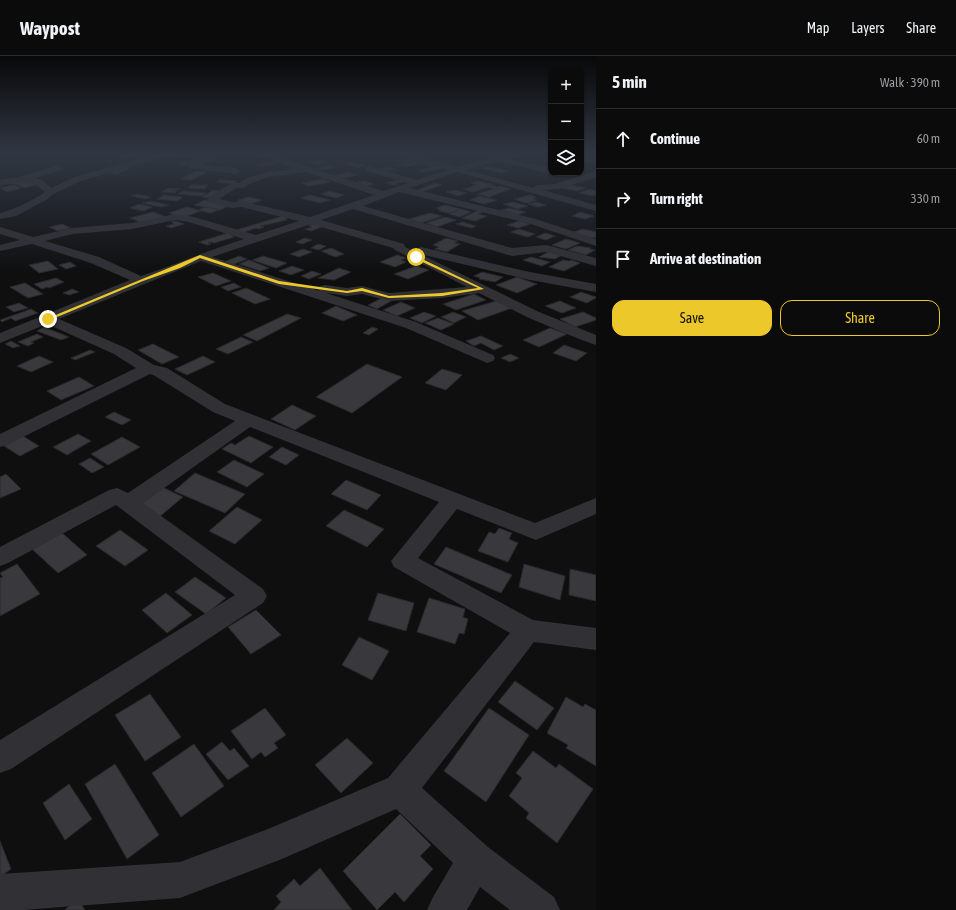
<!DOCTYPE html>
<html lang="en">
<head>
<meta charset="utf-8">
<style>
	body { margin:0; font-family:"Asap Condensed",sans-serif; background:#141415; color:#f1f3f6 }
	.controls { position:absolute; right:12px; top:12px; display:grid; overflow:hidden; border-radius:8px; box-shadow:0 1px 3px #0004 }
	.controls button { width:36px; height:36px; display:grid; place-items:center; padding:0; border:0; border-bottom:1px solid #2b2b2d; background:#0b0b0c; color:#f1f3f6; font:20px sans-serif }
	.stop { position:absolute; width:12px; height:12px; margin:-9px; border:3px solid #edc82a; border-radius:50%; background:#fff }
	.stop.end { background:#edc82a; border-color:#fff; box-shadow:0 1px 4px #0008 }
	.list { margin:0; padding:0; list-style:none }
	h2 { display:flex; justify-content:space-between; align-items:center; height:52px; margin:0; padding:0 16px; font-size:17px }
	h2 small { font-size:13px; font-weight:400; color:#9a9b9d }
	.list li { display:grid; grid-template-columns:26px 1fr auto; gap:12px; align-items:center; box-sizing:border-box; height:60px; padding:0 16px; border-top:1px solid #2b2b2d }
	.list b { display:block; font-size:15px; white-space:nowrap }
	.list em { font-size:13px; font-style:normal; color:#9a9b9d }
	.actions { display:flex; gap:8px; padding:12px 16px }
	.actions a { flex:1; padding:9px 0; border:1px solid #edc82a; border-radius:12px; text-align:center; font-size:14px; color:#edc82a }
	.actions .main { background:#edc82a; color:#111 }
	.icon { flex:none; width:22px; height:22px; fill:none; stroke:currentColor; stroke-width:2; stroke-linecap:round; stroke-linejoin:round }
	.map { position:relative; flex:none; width:596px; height:854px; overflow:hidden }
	header { display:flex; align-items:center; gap:24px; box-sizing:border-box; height:56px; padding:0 20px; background:#0b0b0c; border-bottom:1px solid #2b2b2d }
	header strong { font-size:19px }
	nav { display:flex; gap:22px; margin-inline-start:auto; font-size:14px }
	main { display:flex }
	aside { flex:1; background:#0b0b0c }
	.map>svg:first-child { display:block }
	.building { fill:#39393d; stroke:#29292c }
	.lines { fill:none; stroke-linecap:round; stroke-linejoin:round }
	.minor { fill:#303035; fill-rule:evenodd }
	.route { fill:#edc82a }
</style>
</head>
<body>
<header>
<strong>Waypost</strong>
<nav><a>Map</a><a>Layers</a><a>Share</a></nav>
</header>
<main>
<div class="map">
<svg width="596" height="854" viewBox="0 0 596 854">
	<rect width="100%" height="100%" fill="#0f0f10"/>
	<g class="building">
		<path d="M132,98L138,100L123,103L117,101Z"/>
		<path d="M197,103L204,105L184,109L178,107Z"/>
		<path d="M408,103L414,105L402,107L395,105Z"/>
		<path d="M319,104L327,107L317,109L309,106Z"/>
		<path d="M416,105L444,112L423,116L418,115L432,111L420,108L406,111L397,109Z"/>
		<path d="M270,106L275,108L261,111L256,108Z"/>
		<path d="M354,106L366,110L356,112L344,107Z"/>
		<path d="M330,109L338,111L323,114L315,112Z"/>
		<path d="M487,110L508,115L501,117L481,112Z"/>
		<path d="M121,111L131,112L117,118L107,117Z"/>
		<path d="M387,111L395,113L386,115L378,113Z"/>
		<path d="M196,115L207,116L192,124L181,123Z"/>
		<path d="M347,116L357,119L345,122L335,120Z"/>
		<path d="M323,123L330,126L309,130L301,127Z"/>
		<path d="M26,124L40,128L25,132L12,127Z"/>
		<path d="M220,124L237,125L233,128L216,126Z"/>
		<path d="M398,124L404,126L395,127L399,128L394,129L385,127Z"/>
		<path d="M364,125L374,128L366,130L357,126Z"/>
		<path d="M478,125L495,129L492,130L497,131L501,130L511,133L489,141L477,138L494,133L488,131L473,136L463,133L477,129L471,127Z"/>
		<path d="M435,127L442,129L422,136L415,135Z"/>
		<path d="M14,129L21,132L7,136L0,132Z"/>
		<path d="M191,129H208L204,133L188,132Z"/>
		<path d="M571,129L586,132L577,135L562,132Z"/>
		<path d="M168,132L180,133L172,135H177L175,137L162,136Z"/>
		<path d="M589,133L596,135V138L593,140L579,137Z"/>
		<path d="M213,134L221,135L211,142L202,141Z"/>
		<path d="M455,134L467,137L458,140L446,136Z"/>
		<path d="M183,135L206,137L202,140L178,138Z"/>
		<path d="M329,135L344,139L336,142L321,138Z"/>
		<path d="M137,138L151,141L146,143L131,140Z"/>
		<path d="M164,139L183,141L177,145L157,143Z"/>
		<path d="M310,139L330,144L320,147L301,142Z"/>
		<path d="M530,139L536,141L533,143L537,144L526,147L514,143Z"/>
		<path d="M479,140L497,144L484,148L470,144Z"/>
		<path d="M249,141L262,144L251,148L238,144Z"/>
		<path d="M205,144L230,149L220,154L194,149Z"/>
		<path d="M150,145L169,149L161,151L142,147Z"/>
		<path d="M513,146L528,150L518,153L503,148Z"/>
		<path d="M536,146L546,149L538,151L528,148Z"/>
		<path d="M139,148L152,151L143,155L130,152Z"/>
		<path d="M445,149L461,153L450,157L439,155L441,154L436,152Z"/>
		<path d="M187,151L201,155L184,161L169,157Z"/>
		<path d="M206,151L219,154L210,157L198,154Z"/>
		<path d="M509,152L526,156L517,159L501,154Z"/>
		<path d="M461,153L471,156L460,161L449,158Z"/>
		<path d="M479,154L485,155L478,158L487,160L475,165L462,162Z"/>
		<path d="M153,156L166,161L143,167L130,162Z"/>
		<path d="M580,156L594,160L585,163L572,160Z"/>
		<path d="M430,157L442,160L421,167L409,163Z"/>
		<path d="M283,160L288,162L285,163L287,164L260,170L264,171L259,173L256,172L241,177L233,175Z"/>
		<path d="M445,161L456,164L437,171L426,167Z"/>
		<path d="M175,165L184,168L171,172L166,170L174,168L171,166Z"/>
		<path d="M519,165L530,168L518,172L507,169Z"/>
		<path d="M463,166L476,170L472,172L456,168Z"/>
		<path d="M62,168L71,172L58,175L49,171Z"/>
		<path d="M312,168L324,170L311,175L305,173L312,171L308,169Z"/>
		<path d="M519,173L535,178L527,181L511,176Z"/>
		<path d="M583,173L596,176V182L587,181L574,176Z"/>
		<path d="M228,177L234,181L214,187L211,186L208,187L211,188L207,189L199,186Z"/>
		<path d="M545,177L555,180L546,184L536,181Z"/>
		<path d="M305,182L312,184L302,188L296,186Z"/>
		<path d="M446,182L458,185L454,187L460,188L447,196L435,193L439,191L433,189Z"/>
		<path d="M566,183L580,187L566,193L552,189Z"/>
		<path d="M318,188L326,190L319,194L311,192Z"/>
		<path d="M577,190L591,192L589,193L595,194L586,199L568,194Z"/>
		<path d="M331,192L344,198L335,201L321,195Z"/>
		<path d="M303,193L312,196L299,201L290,198Z"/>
		<path d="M548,196L562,199L555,203L539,201Z"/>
		<path d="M397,199L406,202L401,204L406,206L395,211L380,206Z"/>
		<path d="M239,200L247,203L232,209L224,206Z"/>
		<path d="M263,200L287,207L276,212L252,204Z"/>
		<path d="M531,201L550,206L542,210L523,204Z"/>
		<path d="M249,204L269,212L260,215L239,208Z"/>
		<path d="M563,204L569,205L571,204L580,207L564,215L549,211Z"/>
		<path d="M48,205L58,213L39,217L29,209Z"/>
		<path d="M70,206L76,210L66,213L59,209Z"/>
		<path d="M292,210L304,214L291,219L279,215Z"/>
		<path d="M416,210L429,214L408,223L394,218Z"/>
		<path d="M339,212L351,216L334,224L318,222Z"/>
		<path d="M312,215L321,218L309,223L301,220Z"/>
		<path d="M482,216L503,221L495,226L479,223L480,222L474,220Z"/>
		<path d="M213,217L231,225L216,230L198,221Z"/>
		<path d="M517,221L537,228L517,237L496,229Z"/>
		<path d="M56,222L64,226L49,232L47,231L42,233L34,228Z"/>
		<path d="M25,227L43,238L28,242L10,231Z"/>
		<path d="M234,227L241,231L228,235L221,231Z"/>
		<path d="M246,232L270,243L255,248L232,237Z"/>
		<path d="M72,233L79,236L69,239L63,237Z"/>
		<path d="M581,236L596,241V242L587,247L570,241Z"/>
		<path d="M474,238L486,244L456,254L443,248Z"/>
		<path d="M384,241L393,244L377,253L368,249Z"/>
		<path d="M496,245L512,252L478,264L462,255Z"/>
		<path d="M560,245L576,252L562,257L545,250Z"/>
		<path d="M401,246L415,252L397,260L383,254Z"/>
		<path d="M19,247L28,252L14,256L6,251Z"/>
		<path d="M336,250L357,259L343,265L322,257Z"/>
		<path d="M31,253L38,257L15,265L11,262L2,266L0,264Z"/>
		<path d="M424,256L436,260L422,267L410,262Z"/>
		<path d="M453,256L466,261L454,267L441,261Z"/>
		<path d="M583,256L596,262V264L575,271L560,263Z"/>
		<path d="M287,258L301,262L257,285L243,279Z"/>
		<path d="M438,262L454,268L441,274L425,267Z"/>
		<path d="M44,271L69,281L61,284L37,275Z"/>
		<path d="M372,271L378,273L369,279L363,277Z"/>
		<path d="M550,272L567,278L539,291L523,284Z"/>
		<path d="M37,278L43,281L31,286L34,287L28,290L18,286Z"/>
		<path d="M481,280L503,290L494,294L481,287L474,290L466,285Z"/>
		<path d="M241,281L253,286L228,298L216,293Z"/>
		<path d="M11,285L20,290L13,292L5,288Z"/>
		<path d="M153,288L179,301L162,308L138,294Z"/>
		<path d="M564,289L587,297L576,305L553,297Z"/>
		<path d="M90,294L95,296L75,304L71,302Z"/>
		<path d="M510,298L519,302L510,306L501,302Z"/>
		<path d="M39,300L53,306L31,316L17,310Z"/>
		<path d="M203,300L215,306L187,319L175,313Z"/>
		<path d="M367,308L402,321L352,357L316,341Z"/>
		<path d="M442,313L462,319L446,334L425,327Z"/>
		<path d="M79,321L94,330L61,344L47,335Z"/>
		<path d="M292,349L316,360L295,374L271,363Z"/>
		<path d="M114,356L131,364L122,369L105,361Z"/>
		<path d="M78,378L91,385L67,399L53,391Z"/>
		<path d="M23,380L39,390L20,400L4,390Z"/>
		<path d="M249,380L273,391L251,407L222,393L231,387L235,389Z"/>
		<path d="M122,381L140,391L108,409L91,398Z"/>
		<path d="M282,391L299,399L286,409L269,401Z"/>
		<path d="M90,402L104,411L92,417L79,408Z"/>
		<path d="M234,404L264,418L247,431L217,416Z"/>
		<path d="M195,417L245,438L225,457L174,435Z"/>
		<path d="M6,418L21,433L0,442V421Z"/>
		<path d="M346,424L381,439L367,454L331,438Z"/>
		<path d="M162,431L183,441L158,462L136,452Z"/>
		<path d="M237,451L262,464L235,488L209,475Z"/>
		<path d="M344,454L384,473L367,491L326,470Z"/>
		<path d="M499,472L512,477L509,483L518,487L508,506L478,495L489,476L495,478Z"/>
		<path d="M120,474L148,494L125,510L96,490Z"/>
		<path d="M61,476L87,499L58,517L32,493Z"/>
		<path d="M446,491L512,519L501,537L434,508Z"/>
		<path d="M17,508L40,538L0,560V522L3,521L0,517Z"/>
		<path d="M524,508L565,520L560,544L519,531Z"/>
		<path d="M570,513L596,519V545L569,539Z"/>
		<path d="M195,521L226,542L206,558L175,536Z"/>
		<path d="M166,537L192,559L167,577L142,554Z"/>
		<path d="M378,537L414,547L406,575L368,564Z"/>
		<path d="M429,542L465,553L463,561L468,563L464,578L459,577L455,588L417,576Z"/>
		<path d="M256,554L281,579L251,598L228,571Z"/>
		<path d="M359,581L389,595L372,624L342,609Z"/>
		<path d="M515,625L554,652L537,674L498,646Z"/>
		<path d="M150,638L181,681L145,705L115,659Z"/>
		<path d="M566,641L583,651L585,648L596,654V710L566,692L568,689L547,677Z"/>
		<path d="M265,652L286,679L274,687L278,692L265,701L261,696L252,703L231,675Z"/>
		<path d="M489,652L529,679L486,746L444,715Z"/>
		<path d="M347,682L373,707L341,737L315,709Z"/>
		<path d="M222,686L230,695L234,692L249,710L228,724L206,698Z"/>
		<path d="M194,688L224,730L181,761L152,717Z"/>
		<path d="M533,695L556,712L559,708L593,733L557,787L526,762L529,757L509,740L522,722L516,717Z"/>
		<path d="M115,708L159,779L127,803L85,728Z"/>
		<path d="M69,728L92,763L65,784L43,747Z"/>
		<path d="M400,758L431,789L420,800L433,813L404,846L395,836L377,854L343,815Z"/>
		<path d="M0,785L11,813L0,821Z"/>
		<path d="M320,812L352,854H274L281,846L276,840L294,823L300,830Z"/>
		<path d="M77,842L85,854H65Z"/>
	</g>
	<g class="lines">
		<g class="minor">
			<path d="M159,97H200L215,104L203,109L236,112L240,115L236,118L190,112L188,109L189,107L203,104L196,101L159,102L81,125L53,138L46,144L16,160L0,163V157C11,155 36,143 45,136C31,122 17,126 0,130V124L23,120L58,109L61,110L62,112L61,114L36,122L42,124L51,132L75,121Z"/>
			<path d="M253,97H266L383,135L408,127L366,115L365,113L366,111L369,110L417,124L448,114L393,97H407L457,111L510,97H524L507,103L551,112V117H553L551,118L498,105L467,114L533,132L537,129L555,128L596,115V121L559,133L543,134L596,149V155L457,116L409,132L536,163L596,183V190L528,167L399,136L363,150L512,192L546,189L596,202V210L546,196L512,200L353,153L321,164L404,188L405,191L416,196L417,193L421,191L530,216L596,228V236L530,224L420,198L539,256L596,279V289L579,283L529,262L479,237L442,242L389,245L362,238L347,240L326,237L416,266L493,299L495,302L493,305L487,307L406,272L201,205L59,263L126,292L154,309L167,312L225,348L535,467L596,442V458L536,484L457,453L418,502L533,564L596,572V594L534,586L422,732L488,791L554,841L560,854H510L480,831L467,854H427L433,841L453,807L396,753L282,803L180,842L23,854H0V818L180,806L268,773L388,722L510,577L394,511L391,505L439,446L250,371L143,447L263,533L267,540L263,547L11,713L0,717V684L235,539L116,449L8,507L0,510V491L109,434L117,432L128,437L235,365L213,356L155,320L150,318L7,389L0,391V378L136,312L114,298L47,268L0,287V277L130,224L91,207L32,188L0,195V189L20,184L0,178V171L33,181L72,172L132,167L175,158L194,161L256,179L299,165L241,151L232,152L209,146L207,144L212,139L232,127H239L245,123L267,116L296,113ZM306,116L374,139L310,161L241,145L232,146L219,143L236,132H244L251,127L268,121ZM175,164L189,166L244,183C210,194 176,208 141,220L99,201L45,185L72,178L132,173ZM311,168L393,192L395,194L467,231L389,237L362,230L347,232L325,229L320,230L318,233L320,235L212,201Z"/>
			<path d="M541,97H551V100L542,99Z"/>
			<path d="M581,101L596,104V108L581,105Z"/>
		</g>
	</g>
	<linearGradient id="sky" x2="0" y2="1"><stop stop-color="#080809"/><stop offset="0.45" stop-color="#313742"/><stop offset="1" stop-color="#313742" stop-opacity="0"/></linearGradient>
	<rect width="596" height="217" fill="url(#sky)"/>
	<path class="route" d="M200,199L279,225L347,235L362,232L389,240L442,237L478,232L414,202L416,200L484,233L442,240L389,242L362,235L347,237L279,228L200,202L180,212L143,225L50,264L46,263Z"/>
</svg>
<div class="controls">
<button>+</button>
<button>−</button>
<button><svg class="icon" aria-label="layers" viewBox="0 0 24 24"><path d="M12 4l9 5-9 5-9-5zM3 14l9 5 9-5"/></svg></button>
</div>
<div class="stop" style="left:416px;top:201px"></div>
<div class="stop end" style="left:48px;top:263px"></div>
</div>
<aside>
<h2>5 min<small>Walk · 390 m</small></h2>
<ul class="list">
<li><svg class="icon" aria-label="ahead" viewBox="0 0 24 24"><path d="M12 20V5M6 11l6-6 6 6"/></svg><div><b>Continue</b></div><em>60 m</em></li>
<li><svg class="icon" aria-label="right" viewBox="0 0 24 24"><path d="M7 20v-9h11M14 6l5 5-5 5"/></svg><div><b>Turn right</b></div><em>330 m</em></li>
<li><svg class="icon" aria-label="arrive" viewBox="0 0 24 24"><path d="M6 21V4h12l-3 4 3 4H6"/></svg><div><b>Arrive at destination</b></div></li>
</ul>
<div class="actions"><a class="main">Save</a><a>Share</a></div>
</aside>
</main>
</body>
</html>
